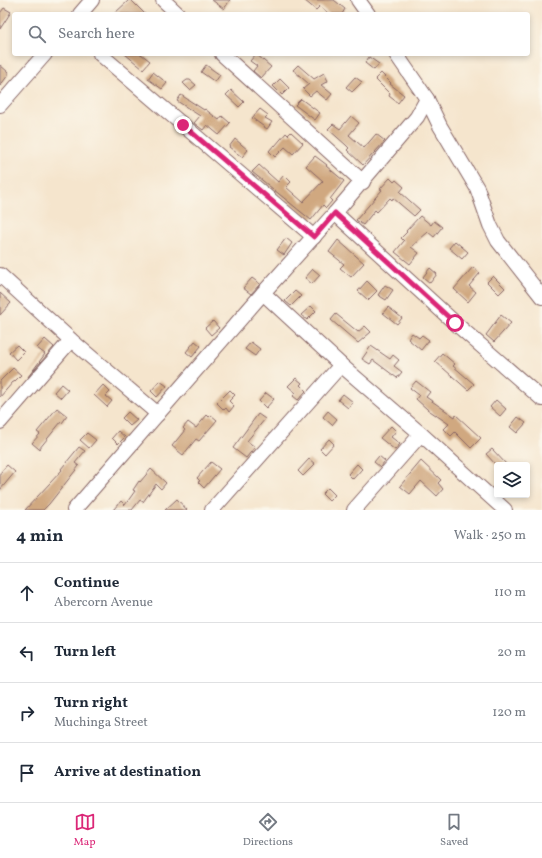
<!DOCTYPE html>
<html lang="en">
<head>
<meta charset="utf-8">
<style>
	body { margin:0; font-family:Vollkorn,serif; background:#f6f6f7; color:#1f2937 }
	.controls { position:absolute; right:12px; bottom:12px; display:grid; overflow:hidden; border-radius:4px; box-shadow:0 2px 6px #0003 }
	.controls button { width:36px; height:36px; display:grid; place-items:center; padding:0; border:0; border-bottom:1px solid #e0e1e3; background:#fff; color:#1f2937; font:20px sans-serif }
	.stop { position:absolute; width:12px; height:12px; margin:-9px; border:3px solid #db2777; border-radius:50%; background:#fff }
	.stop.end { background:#db2777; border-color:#fff; box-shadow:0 1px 4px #0008 }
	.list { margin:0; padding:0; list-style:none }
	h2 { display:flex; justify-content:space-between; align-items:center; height:52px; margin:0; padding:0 16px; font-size:17px }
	h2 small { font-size:13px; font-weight:400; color:#747a83 }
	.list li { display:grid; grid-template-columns:26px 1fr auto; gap:12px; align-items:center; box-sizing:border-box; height:60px; padding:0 16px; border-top:1px solid #e0e1e3 }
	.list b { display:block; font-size:15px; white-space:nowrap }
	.list p { margin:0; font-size:13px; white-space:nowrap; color:#747a83 }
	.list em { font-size:13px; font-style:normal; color:#747a83 }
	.icon { flex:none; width:22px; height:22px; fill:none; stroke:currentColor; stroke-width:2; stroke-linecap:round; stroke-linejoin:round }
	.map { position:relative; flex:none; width:542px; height:510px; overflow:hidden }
	.search { position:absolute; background:#fff; box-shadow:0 2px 6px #0003; left:12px; right:12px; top:12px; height:44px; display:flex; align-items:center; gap:10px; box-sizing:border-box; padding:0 14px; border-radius:4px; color:#747a83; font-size:15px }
	.sheet { height:292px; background:#fff }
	nav { display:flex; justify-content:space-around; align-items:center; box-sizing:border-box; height:56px; border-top:1px solid #e0e1e3; background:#fff; font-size:11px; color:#747a83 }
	nav a { display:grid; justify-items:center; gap:2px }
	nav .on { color:#db2777 }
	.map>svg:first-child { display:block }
	.building { fill:#d0a880 }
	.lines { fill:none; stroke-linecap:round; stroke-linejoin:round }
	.minor-casing { stroke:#866464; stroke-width:16 }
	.minor { stroke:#fff; stroke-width:14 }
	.route { stroke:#db2777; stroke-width:5 }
</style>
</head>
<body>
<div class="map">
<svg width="542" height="510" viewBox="0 0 542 510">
	<rect width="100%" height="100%" fill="#fbf7ec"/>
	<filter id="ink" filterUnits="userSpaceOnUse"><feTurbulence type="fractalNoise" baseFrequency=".025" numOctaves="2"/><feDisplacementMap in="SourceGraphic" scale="8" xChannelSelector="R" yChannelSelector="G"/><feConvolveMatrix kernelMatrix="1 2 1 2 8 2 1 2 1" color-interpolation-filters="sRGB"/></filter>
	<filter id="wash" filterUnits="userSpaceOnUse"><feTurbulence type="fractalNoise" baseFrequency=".012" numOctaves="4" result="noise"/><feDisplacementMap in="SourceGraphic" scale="16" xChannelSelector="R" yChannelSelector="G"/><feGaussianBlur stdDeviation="0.9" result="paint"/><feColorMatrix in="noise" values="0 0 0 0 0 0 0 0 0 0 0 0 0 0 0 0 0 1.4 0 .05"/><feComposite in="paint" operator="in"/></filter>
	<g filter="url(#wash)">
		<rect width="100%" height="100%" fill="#f5e5cd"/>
		<g id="blocks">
			<g class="building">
				<path d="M129,0H131L145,14H114Z"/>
				<path d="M212,0H230L224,9Z"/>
				<path d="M304,0H334L345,9L342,14H329L320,6L316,10Z"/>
				<path d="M4,8L11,12L0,29V13Z"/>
				<path d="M125,54H141L150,61L143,69Z"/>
				<path d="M256,54L271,67L261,78L253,71L257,66L250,61Z"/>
				<path d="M369,57L379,64L374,70L365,63Z"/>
				<path d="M0,65L8,72V75L0,86Z"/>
				<path d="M206,65L220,75L215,82L201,72Z"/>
				<path d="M298,65L314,79L324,73L328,81L321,85L332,94L327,100L316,91L310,96L303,89L309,84L293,70Z"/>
				<path d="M153,72L167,83L162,89L148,79Z"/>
				<path d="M381,73L391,83L390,84L404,95L398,103L389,96L390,94L375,79Z"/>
				<path d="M355,77L362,82L352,92L346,87Z"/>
				<path d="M280,79L289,88L282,95L273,86Z"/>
				<path d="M187,80H190L196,85L190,90L183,83Z"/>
				<path d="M231,90L244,102L239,107L226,95Z"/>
				<path d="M181,95L204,110L205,109L219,120L222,116L230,123L219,135L207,125L203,130L194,123L200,116L177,101Z"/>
				<path d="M301,99L320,113L315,120L295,105Z"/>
				<path d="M260,109L268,115L265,118L272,122L267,129L252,118Z"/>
				<path d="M351,116L359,123L349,135L364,148L376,134L385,141L363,165L347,150L349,148L346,145L328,129L333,124L340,129Z"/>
				<path d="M291,132L303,143L293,154L285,147L275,157L269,151L274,145L275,146L286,133L288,135Z"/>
				<path d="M235,139L248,150L242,157L229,147Z"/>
				<path d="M315,156L327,165L326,166L344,181L330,199L332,201L326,208L323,205L311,220L252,172L259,165L278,182L284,175L291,182L286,187L303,202L323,181L306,166Z"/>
				<path d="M390,178L394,182L396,180L404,187L400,192L420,210L414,216L393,198L392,200L390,198L377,212L375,210L363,225L356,220L382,190L380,189Z"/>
				<path d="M420,216L431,225L434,221L442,227L434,237L428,232L411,247L419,253L410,264L395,252L404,241L401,238L407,232L406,231Z"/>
				<path d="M286,238L292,243L284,255L277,250Z"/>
				<path d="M338,240L364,263L351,277L340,268L344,264L329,252Z"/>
				<path d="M455,241L468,252L462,259L449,248Z"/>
				<path d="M473,267L480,273L469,286L476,292L468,302L454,289Z"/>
				<path d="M430,268L437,274L430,283L423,277Z"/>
				<path d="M313,269L320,275L312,284L305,278Z"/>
				<path d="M493,276L505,288L499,294L487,282Z"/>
				<path d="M252,278L260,284L251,294L243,288Z"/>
				<path d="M367,281L377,291L368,300L358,291Z"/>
				<path d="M385,285L393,290L386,300L378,295Z"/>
				<path d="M295,291L301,296L291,306L285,301Z"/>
				<path d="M0,293L11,303L0,315Z"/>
				<path d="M311,306L316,311L307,320L301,315Z"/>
				<path d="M388,307L402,318L397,324L383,313Z"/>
				<path d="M336,314L358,332L365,326L371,332L358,343L331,320Z"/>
				<path d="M501,315L511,323L494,342L486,335Z"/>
				<path d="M213,321L219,328L211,335L205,328Z"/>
				<path d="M412,333L419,338L422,335L429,340L421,350L408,339Z"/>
				<path d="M45,339L54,347L28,377L45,354L37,348Z"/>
				<path d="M195,341L201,346L192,357L186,352Z"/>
				<path d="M251,342L260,349L255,356L245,349Z"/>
				<path d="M17,345L24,352L16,360L9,352Z"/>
				<path d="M371,346L390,359L393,355L399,360L394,366L402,372L397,378L373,360L370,364L362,359Z"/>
				<path d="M442,353L455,364L453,366L474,384L468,390L435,361Z"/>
				<path d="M13,368L21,375L14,382H13L0,397V381Z"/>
				<path d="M296,378L302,383L300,385L306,391L298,400L293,396L296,393L288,386Z"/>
				<path d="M160,381L167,386L157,397L151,391Z"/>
				<path d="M416,381L430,392L426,397L455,417L456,415L481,438L471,448L455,432L451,436L444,429L449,424L427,409L416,399L419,395L410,388Z"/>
				<path d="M61,384L68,390L61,398L54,392Z"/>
				<path d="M103,385L110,392L106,396L112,401L107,407L94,395Z"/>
				<path d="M230,390L235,395L229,401L234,406L229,412L226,408L224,410L217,403Z"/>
				<path d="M266,393L274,399L266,408L259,401Z"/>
				<path d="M343,394L353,402L348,408L338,400Z"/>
				<path d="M496,400L506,409L500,416L490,407Z"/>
				<path d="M57,408L67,416L62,423L61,422L39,449L32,443L40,434L37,432Z"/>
				<path d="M328,411L337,419L332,425L323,417Z"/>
				<path d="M128,412L137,420L130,426L122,418Z"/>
				<path d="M258,414L265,419L247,441L255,447L246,458L233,448Z"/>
				<path d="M207,415L209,417L211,415L217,420L199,441L196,439L183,455L172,446L185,430L183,428L188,422L196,428Z"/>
				<path d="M518,417L526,423L517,433L510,427Z"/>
				<path d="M391,426L396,431L391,437L400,444L395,450L380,438Z"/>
				<path d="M118,431L125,437L118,444L112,438Z"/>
				<path d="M87,433L96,440L89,448L80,440Z"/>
				<path d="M329,439L334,444L325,454L320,449Z"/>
				<path d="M79,447L85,451L75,463L79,466L49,504L43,510H25L62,470L61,469Z"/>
				<path d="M492,449L507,465H496L486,454Z"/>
				<path d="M379,456L385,461L380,467L374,462Z"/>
				<path d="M309,459L315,464L303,476L298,471Z"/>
				<path d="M421,461L441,480L438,483L443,489L437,496L421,481L410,494L400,486Z"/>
				<path d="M211,462L220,469L204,488L198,482L200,481L197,478Z"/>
				<path d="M357,464L362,469L353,479L348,474Z"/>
				<path d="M7,465L15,472L0,490V473Z"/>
				<path d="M151,469L166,483L161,489L156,484L143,502L140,500L132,510H113L121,501L125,505L135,491L133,490L139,481L140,482Z"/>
				<path d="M328,488L335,495L329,501L322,494Z"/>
				<path d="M177,499L187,510H165Z"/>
			</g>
		</g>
	</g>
	<g filter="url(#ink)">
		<use href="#blocks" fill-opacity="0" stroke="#866464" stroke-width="1"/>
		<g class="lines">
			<defs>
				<g id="minor">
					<path d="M163,0L178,14"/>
					<path d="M358,0L368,14"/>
					<path d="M80,14L92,0"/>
					<path d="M100,54L314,237"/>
					<path d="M222,54L363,182"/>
					<path d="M427,99L440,126L477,188L490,225L498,241L542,297"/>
					<path d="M0,105L45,54"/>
					<path d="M335,213L455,323L542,399"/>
					<path d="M0,275L71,340L158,414"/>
					<path d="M263,293L341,365L421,434L505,510"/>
					<path d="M0,422L71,340"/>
					<path d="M74,510L263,293L335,213L417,117L427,99L396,54"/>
					<path d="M212,510L341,365"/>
					<path d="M354,510L421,434"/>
				</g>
			</defs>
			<use href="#minor" class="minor-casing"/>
			<use href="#minor" class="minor"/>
		</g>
	</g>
	<g class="lines" filter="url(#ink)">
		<path class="route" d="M183,125L314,237L335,213L455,323"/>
	</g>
</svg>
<div class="controls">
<button><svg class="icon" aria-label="layers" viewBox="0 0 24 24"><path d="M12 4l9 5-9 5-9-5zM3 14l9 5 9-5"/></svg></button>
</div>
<div class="stop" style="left:455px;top:323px"></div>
<div class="stop end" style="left:183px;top:125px"></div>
<div class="search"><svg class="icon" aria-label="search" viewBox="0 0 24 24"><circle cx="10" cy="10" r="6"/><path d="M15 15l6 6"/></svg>Search here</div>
</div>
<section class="sheet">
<h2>4 min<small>Walk · 250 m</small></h2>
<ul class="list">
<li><svg class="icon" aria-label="ahead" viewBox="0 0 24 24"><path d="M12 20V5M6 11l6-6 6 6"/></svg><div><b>Continue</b><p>Abercorn Avenue</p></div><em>110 m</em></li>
<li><svg class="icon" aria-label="left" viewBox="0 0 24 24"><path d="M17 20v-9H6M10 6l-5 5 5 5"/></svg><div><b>Turn left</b></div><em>20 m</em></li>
<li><svg class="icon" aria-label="right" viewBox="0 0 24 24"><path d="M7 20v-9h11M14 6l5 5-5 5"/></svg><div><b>Turn right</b><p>Muchinga Street</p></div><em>120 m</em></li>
<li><svg class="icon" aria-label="arrive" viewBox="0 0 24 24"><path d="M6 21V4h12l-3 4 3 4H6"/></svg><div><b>Arrive at destination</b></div></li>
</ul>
</section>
<nav>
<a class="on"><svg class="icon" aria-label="map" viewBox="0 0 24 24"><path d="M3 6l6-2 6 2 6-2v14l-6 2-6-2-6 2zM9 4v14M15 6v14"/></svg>Map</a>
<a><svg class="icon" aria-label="directions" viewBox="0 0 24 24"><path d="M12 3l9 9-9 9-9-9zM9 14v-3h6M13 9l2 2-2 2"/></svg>Directions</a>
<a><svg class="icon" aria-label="saved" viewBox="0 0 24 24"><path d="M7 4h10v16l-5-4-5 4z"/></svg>Saved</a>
</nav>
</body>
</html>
